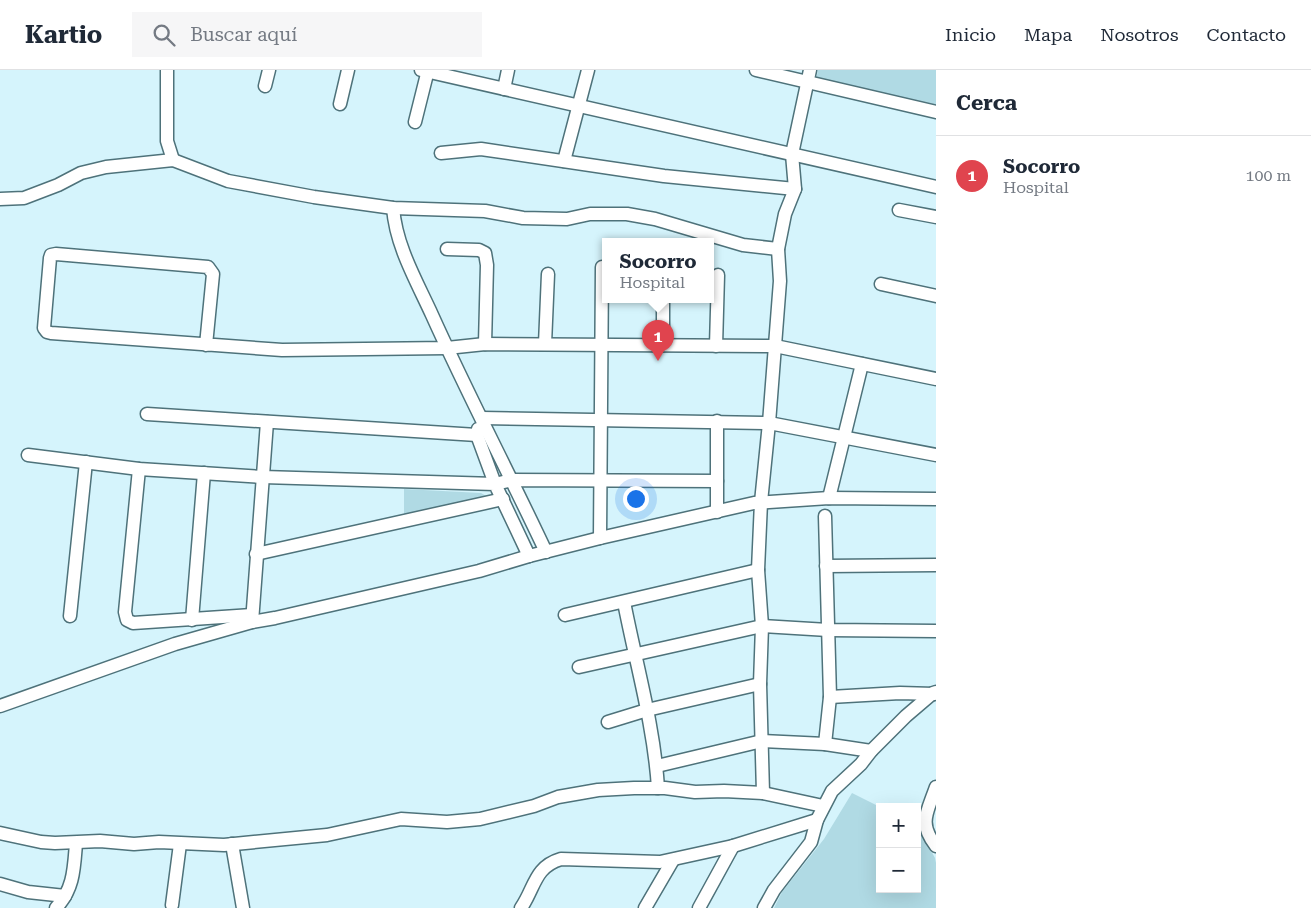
<!DOCTYPE html>
<html lang="es">
<head>
<meta charset="utf-8">
<style>
	body { margin:0; font-family:"Roboto Serif",serif; background:#f6f6f7; color:#1f2937 }
	.controls { position:absolute; right:15px; bottom:15px; display:grid; overflow:hidden; border-radius:0px; box-shadow:0 5px 20px #0002 }
	.controls button { width:45px; height:45px; display:grid; place-items:center; padding:0; border:0; border-bottom:1px solid #e0e1e3; background:#fff; color:#1f2937; font:25px sans-serif }
	.you { position:absolute; left:635px; top:428px; width:18px; height:18px; margin:-12px; border:4px solid #fff; border-radius:50%; background:#1a73e8; box-shadow:0 0 0 8px #1a73e833 }
	.badge { display:grid; place-items:center; width:32px; height:32px; border-radius:50%; background:#705126; color:#fff; font-size:16px; font-weight:700 }
	.pin { position:absolute; translate:-50% -41px; filter:drop-shadow(0 1px 2px #0008) }
	.pin::after { content:''; position:absolute; top:26px; width:18px; height:15px; background:inherit; clip-path:polygon(0 0,100% 0,50% 100%) }
	.popup { position:absolute; left:602px; top:168px; width:112px; height:65px; box-sizing:border-box; display:grid; place-content:center; border-radius:0px; background:#fff; filter:drop-shadow(0 1px 4px #0005); font-size:16px; white-space:nowrap; color:#747a83 }
	.popup b { font-size:19px; color:#1f2937 }
	.popup::after { content:''; position:absolute; left:50%; top:100%; margin-left:-10px; border:10px solid transparent; border-top-color:#fff }
	.list { margin:0; padding:0; list-style:none }
	h2 { display:flex; justify-content:space-between; align-items:center; height:65px; margin:0; padding:0 20px; font-size:21px }
	h2 small { font-size:16px; font-weight:400; color:#747a83 }
	.list li { display:grid; grid-template-columns:32px 1fr auto; gap:15px; align-items:center; box-sizing:border-box; height:80px; padding:0 20px; border-top:1px solid #e0e1e3 }
	.list b { display:block; font-size:19px; white-space:nowrap }
	.list p { margin:0; font-size:16px; white-space:nowrap; color:#747a83 }
	.list em { font-size:16px; font-style:normal; color:#747a83 }
	.icon { flex:none; width:28px; height:28px; fill:none; stroke:currentColor; stroke-width:2; stroke-linecap:round; stroke-linejoin:round }
	.map { position:relative; flex:none; width:936px; height:838px; overflow:hidden }
	header { display:flex; align-items:center; gap:30px; box-sizing:border-box; height:70px; padding:0 25px; background:#fff; border-bottom:1px solid #e0e1e3 }
	header strong { font-size:24px }
	nav { display:flex; gap:28px; margin-inline-start:auto; font-size:18px }
	.search { width:350px; height:45px; background:#f6f6f7; display:flex; align-items:center; gap:12px; box-sizing:border-box; padding:0 18px; border-radius:0px; color:#747a83; font-size:19px }
	main { display:flex }
	aside { flex:1; background:#fff }
	.map>svg:first-child { display:block }
	.green { fill:#b0dae4 }
	.lines { fill:none; stroke-linecap:round; stroke-linejoin:round }
	.minor-casing { stroke:#4e727a; stroke-width:15 }
	.minor { stroke:#fff; stroke-width:12 }
</style>
</head>
<body>
<header>
<strong>Kartio</strong>
<div class="search"><svg class="icon" aria-label="search" viewBox="0 0 24 24"><circle cx="10" cy="10" r="6"/><path d="M15 15l6 6"/></svg>Buscar aquí</div>
<nav><a>Inicio</a><a>Mapa</a><a>Nosotros</a><a>Contacto</a></nav>
</header>
<main>
<div class="map">
<svg width="936" height="838" viewBox="0 0 936 838">
	<rect width="100%" height="100%" fill="#d5f4fc"/>
	<g class="green">
		<path d="M818,0H936V37L816,10Z"/>
		<path d="M404,419L481,423L488,427L404,454Z"/>
		<path d="M852,723L880,737V819H917V756L935,788L936,793V838H774L782,822L824,769Z"/>
	</g>
	<g class="lines">
		<defs>
			<g id="minor">
				<path d="M167,0V71L173,90"/>
				<path d="M421,0L936,117"/>
				<path d="M756,0L936,42"/>
				<path d="M265,16L269,0"/>
				<path d="M504,19L508,0"/>
				<path d="M340,34L348,0"/>
				<path d="M415,52L428,0"/>
				<path d="M441,83L481,79L664,106L795,119"/>
				<path d="M564,91L588,0"/>
				<path d="M0,129L24,128L58,115L81,103L106,97L173,90L228,111L314,127L393,138L485,141L523,148L567,149L590,144H627L655,149L743,175L778,179"/>
				<path d="M393,138C396,176 416,210 432,245C468,325 509,403 546,482"/>
				<path d="M899,140L936,147"/>
				<path d="M447,179L479,180L485,183L487,195L485,274"/>
				<path d="M881,214L936,226"/>
				<path d="M663,230V275"/>
				<path d="M545,274L548,204"/>
				<path d="M206,275L213,204L208,197L56,184L51,185L50,188L44,258L47,262L51,263L282,280L447,278L485,274L775,276L936,309"/>
				<path d="M716,276L718,205"/>
				<path d="M147,344L477,365"/>
				<path d="M482,348L769,353L936,385"/>
				<path d="M478,359L477,365L495,414L512,410L717,411"/>
				<path d="M28,385L139,399L263,407L495,414L529,486"/>
				<path d="M139,399L125,542L127,550L133,553L252,545"/>
				<path d="M829,428L862,294"/>
				<path d="M717,442V351"/>
				<path d="M600,468L602,197"/>
				<path d="M256,484L503,429"/>
				<path d="M826,496L936,495"/>
				<path d="M624,532C636,594 654,655 658,718"/>
				<path d="M565,545L758,500"/>
				<path d="M70,546L86,392"/>
				<path d="M192,550L204,403"/>
				<path d="M252,552L267,352"/>
				<path d="M579,597L762,556L828,560L936,561"/>
				<path d="M830,627L900,623L934,624"/>
				<path d="M0,636L175,574L252,552L275,548L479,501L529,486L600,468L754,433L829,428L936,429"/>
				<path d="M608,652L647,640L760,614"/>
				<path d="M825,674L830,627L825,446"/>
				<path d="M657,696L762,671L825,674L871,681"/>
				<path d="M936,717C927,743 918,753 936,776"/>
				<path d="M763,723L760,614L762,556L758,500L761,432L769,353L780,211L778,179L785,144L795,119L792,84L810,0"/>
				<path d="M0,763L41,772L55,773L100,771L134,774L159,772L224,775L327,765L401,749L447,752L480,749L534,736L558,727L598,720L634,718H665L695,722L724,721L763,723L823,736"/>
				<path d="M232,774L243,838"/>
				<path d="M0,814L28,822L65,826"/>
				<path d="M172,835L180,774"/>
				<path d="M56,838C74,819 74,798 76,773"/>
				<path d="M521,838C535,818 534,797 561,789L660,792L733,776L817,750"/>
				<path d="M645,838L673,790"/>
				<path d="M699,838L733,776"/>
				<path d="M764,838L774,820L811,772L817,750L832,721L861,694L871,681L906,646L933,623L936,622"/>
			</g>
		</defs>
		<use href="#minor" class="minor-casing"/>
		<use href="#minor" class="minor"/>
	</g>
</svg>
<div class="controls">
<button>+</button>
<button>−</button>
</div>
<div class="you"></div>
<div class="pin badge" style="left:658px;top:291px;background:#e0444e">1</div>
<div class="popup"><b>Socorro</b>Hospital</div>
</div>
<aside>
<h2>Cerca<small></small></h2>
<ul class="list">
<li><span class="badge" style="background:#e0444e">1</span><div><b>Socorro</b><p>Hospital</p></div><em>100 m</em></li>
</ul>
</aside>
</main>
</body>
</html>
